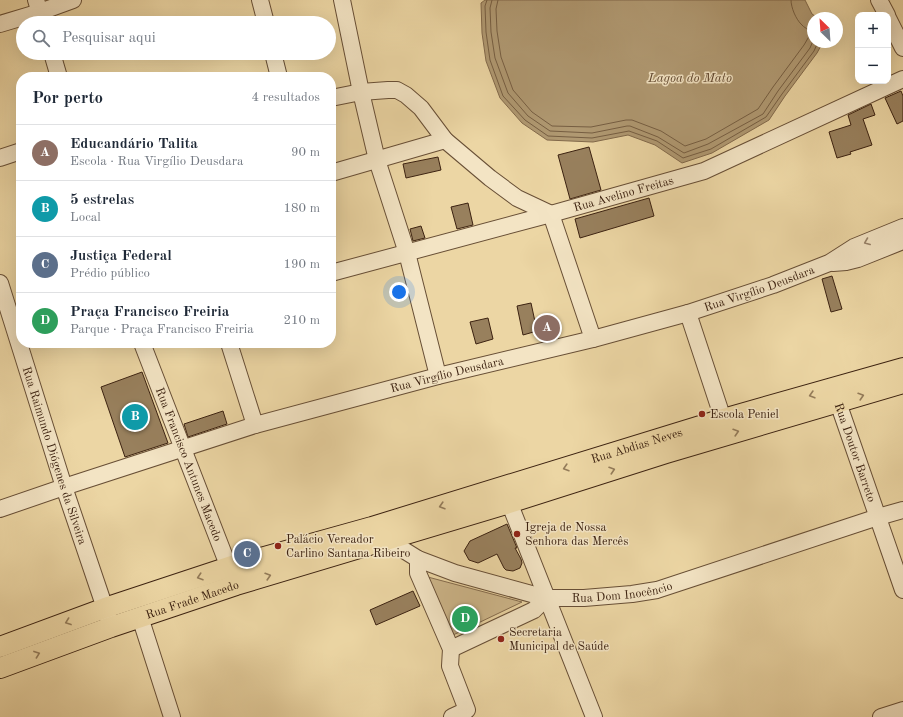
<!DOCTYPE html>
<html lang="pt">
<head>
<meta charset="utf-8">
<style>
	body { margin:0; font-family:"Old Standard TT",serif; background:#f6f6f7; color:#1f2937 }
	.controls { position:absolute; right:12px; top:12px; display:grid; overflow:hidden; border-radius:8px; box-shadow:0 4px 16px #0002 }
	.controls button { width:36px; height:36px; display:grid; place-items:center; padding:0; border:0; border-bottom:1px solid #e0e1e3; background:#fff; color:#1f2937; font:20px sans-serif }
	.compass { position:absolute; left:807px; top:12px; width:36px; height:36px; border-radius:50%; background:#fff; box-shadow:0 4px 16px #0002; rotate:335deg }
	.you { position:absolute; left:399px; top:292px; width:14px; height:14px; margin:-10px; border:3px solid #fff; border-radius:50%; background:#1a73e8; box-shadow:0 0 0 6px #1a73e833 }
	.badge { display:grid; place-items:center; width:26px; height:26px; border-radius:50%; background:#1a73e8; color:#fff; font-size:13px; font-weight:700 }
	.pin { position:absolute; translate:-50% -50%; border:2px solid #fff; box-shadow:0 1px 4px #0006 }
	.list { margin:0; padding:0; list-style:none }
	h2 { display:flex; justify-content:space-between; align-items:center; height:52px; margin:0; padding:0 16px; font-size:17px }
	h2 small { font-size:13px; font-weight:400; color:#747a83 }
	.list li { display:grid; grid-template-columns:26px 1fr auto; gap:12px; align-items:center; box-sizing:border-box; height:56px; padding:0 16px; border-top:1px solid #e0e1e3 }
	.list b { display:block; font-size:15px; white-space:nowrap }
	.list p { margin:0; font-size:13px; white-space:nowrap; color:#747a83 }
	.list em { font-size:13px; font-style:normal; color:#747a83 }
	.icon { flex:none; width:22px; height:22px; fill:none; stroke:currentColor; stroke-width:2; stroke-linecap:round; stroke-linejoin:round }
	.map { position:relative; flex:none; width:903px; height:717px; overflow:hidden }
	.search { position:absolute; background:#fff; box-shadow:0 4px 16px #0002; left:16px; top:16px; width:320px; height:44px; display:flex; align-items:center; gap:10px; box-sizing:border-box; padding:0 14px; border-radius:22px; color:#747a83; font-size:15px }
	.panel { position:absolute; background:#fff; box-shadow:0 4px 16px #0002; left:16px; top:72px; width:320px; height:276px; border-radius:16px }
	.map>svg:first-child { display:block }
	.green { fill:#ceb78b; stroke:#856c4e }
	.water { fill:#b09972; stroke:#82694b }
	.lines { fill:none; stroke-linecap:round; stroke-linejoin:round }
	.shore { stroke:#765e42; stroke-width:1 }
	.building { fill:#98805d; stroke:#3c2211 }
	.minor-casing { stroke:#684f36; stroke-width:18 }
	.major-casing { stroke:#3c2211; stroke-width:22 }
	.minor { stroke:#f3e4c4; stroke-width:16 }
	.major { stroke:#ecd6a4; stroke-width:20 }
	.oneway { stroke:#98836a }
	.oneway2 { stroke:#947c5a }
	.poi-dot { fill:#8f2418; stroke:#f3e4c4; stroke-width:1.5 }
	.labels { text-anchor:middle; stroke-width:3; stroke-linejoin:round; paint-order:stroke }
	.street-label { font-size:12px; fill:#3c2211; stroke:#f3e4c4 }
	.poi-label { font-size:12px; fill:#3c2211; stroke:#f3e4c4; text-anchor:start }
	.water-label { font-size:13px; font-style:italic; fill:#5f462e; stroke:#f3e4c4 }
</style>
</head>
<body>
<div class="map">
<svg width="903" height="717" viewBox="0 0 903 717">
	<rect width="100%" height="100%" fill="#ecd6a4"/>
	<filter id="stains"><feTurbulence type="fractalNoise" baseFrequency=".005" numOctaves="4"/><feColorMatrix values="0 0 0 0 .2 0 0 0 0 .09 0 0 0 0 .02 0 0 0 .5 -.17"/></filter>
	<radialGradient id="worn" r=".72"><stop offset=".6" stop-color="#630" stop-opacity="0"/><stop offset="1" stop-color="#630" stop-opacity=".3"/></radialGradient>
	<path class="green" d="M424,576L522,602L451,636Z"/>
	<path class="water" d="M485,0H805L812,14L818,18H813V42H823L817,53L785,96L769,120L712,153L682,163L655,145L628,135L593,142L547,140L522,123L500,98L486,61L482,33L481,3Z"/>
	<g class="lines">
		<g class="shore">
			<path d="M487,0L485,6L486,32L490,60L503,96L525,120L548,136L592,138L629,131L657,141L683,158L711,149L766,117L782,94L814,51L818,42"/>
			<path d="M492,0L490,8L491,32L495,58L508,93L528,116L550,131L592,133L627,126H630L658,137L684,153L708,144L763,114L778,91L810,48L813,41"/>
			<path d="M498,0L496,9L497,31L501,57L513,90L532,112L552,126L591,127L626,120H632L661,131L685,146L706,139L758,109L773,87L804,45L811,33C809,29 804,28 801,24C796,19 791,8 791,0"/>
		</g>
	</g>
	<g class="building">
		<path d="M901,91L903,96V121L897,124L885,98Z"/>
		<path d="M871,104L875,115L863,119L872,145L850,152L851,154L837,158L829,132L851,125L848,115Z"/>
		<path d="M589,147L601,190L570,199L558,155Z"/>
		<path d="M438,157L441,170L406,178L403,164Z"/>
		<path d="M649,198L654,216L580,238L575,219Z"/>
		<path d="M468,203L473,225L457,229L451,207Z"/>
		<path d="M421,226L425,238L413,241L410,229Z"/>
		<path d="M832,276L842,309L831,312L822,279Z"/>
		<path d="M531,303L537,331L523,335L517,306Z"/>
		<path d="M488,318L493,339L476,344L470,322Z"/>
		<path d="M142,372L168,443L125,457L101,387Z"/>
		<path d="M223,411L227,424L188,437L184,424Z"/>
		<path d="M507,524L517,548H515L521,559L522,563L520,568L513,571L506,570L504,568L497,554L478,563L469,560L464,551L470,541Z"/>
		<path d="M413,591L420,606L376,625L370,610Z"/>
	</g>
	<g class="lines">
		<defs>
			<g id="minor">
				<path d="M36,0L43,23"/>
				<path d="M260,0L266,23"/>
				<path d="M342,0L361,92L377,160L407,253L438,376"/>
				<path d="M879,0L887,15"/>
				<path d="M888,18L903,48"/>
				<path d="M0,24L40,12L73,0"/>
				<path d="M52,53L59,77"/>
				<path d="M273,53L279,77"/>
				<path d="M331,98L361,92L388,90H397L406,95L421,108L445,140L490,178L517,198L551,214L593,339"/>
				<path d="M0,158L21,151"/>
				<path d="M331,173L445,140"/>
				<path d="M833,263L846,262L858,259L903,241"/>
				<path id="s1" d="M331,273L551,214L704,171L903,79"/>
				<path id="s2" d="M0,283L64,487L109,620"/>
				<path d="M688,313L723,419"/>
				<path id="s3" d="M142,343L233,578"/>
				<path d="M229,343L255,425"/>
				<path id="s4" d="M834,391L903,590"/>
				<path d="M505,492L594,717"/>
				<path id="s5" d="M0,509L64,487L255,425L438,376L593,339L688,313L773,285L829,263L854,247L903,227"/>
				<path id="s6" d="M381,534L402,549L418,559L455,573L546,598H584L632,594L657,590L878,517L903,510"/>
				<path d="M418,559V573L451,649L450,666L467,710L452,717"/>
				<path d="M140,617L172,717"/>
				<path d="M451,649L534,610L546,598"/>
				<path d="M881,717L903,710"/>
			</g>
			<g id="major">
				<path id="s7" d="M0,647L105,608L229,567L372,527L723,419L903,368"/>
				<path id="s8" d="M0,668L111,627L236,585L509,503L666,453L903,383"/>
			</g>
		</defs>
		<use href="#minor" class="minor-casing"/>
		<use href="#major" class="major-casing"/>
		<use href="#minor" class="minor"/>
		<use href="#major" class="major"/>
	</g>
	<defs><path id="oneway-chevron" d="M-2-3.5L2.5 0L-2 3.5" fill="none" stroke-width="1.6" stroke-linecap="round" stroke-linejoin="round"/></defs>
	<use class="oneway" href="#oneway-chevron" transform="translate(867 242) rotate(158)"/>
	<g class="oneway2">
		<use href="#oneway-chevron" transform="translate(812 395) rotate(164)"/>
		<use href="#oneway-chevron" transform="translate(861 396) rotate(-17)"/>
		<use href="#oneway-chevron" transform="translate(736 432) rotate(-17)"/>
		<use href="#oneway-chevron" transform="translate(566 468) rotate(163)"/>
		<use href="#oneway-chevron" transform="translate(612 470) rotate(-18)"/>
		<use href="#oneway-chevron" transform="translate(442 506) rotate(163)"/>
		<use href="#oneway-chevron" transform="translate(268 576) rotate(-17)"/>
		<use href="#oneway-chevron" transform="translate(200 577) rotate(162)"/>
		<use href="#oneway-chevron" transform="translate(68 622) rotate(160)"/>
		<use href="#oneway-chevron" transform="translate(37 654) rotate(-20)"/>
	</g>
	<g class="poi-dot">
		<circle cx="702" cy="414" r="4"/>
		<circle cx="517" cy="534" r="4"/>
		<circle cx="278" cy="546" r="4"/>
		<circle cx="501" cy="639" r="4"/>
	</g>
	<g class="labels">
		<g class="street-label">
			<text dy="4" stroke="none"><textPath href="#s1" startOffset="303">Rua Avelino Freitas</textPath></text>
			<text dy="4" stroke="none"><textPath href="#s5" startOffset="791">Rua Virgílio Deusdara</textPath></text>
			<text dy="4" stroke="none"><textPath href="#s5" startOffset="467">Rua Virgílio Deusdara</textPath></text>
			<text dy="4" stroke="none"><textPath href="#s7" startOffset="668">Rua Abdias Neves</textPath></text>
			<text dy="4" stroke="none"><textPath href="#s4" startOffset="65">Rua Doutor Barreto</textPath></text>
			<text dy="4" stroke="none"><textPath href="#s2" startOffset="181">Rua Raimundo Diógenes da Silveira</textPath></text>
			<text dy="4" stroke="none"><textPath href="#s3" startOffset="130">Rua Francisco Antunes Macedo</textPath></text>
			<text dy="4" stroke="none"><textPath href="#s6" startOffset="255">Rua Dom Inocêncio</textPath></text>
			<text dy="4" stroke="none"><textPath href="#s8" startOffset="204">Rua Frade Macedo</textPath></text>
		</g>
		<g class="poi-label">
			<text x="710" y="418">Escola Peniel</text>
			<text x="525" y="531">Igreja de Nossa<tspan x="525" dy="14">Senhora das Mercês</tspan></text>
			<text x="286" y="543">Palácio Vereador<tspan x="286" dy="14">Carlino Santana Ribeiro</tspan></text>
			<text x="509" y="636">Secretaria<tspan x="509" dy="14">Municipal de Saúde</tspan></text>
		</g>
		<g class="water-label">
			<text x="690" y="82">Lagoa do Mato</text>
		</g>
	</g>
	<rect width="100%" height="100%" filter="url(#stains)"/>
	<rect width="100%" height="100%" fill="url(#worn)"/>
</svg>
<div class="controls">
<button>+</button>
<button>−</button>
</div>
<svg class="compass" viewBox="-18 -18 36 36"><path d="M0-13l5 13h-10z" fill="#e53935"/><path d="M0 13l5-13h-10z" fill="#747a83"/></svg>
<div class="you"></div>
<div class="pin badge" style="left:547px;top:328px;background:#8d6e63">A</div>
<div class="pin badge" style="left:135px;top:417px;background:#0f9aa8">B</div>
<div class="pin badge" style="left:247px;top:554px;background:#5c6f8a">C</div>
<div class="pin badge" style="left:465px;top:619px;background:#2e9e5b">D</div>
<div class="search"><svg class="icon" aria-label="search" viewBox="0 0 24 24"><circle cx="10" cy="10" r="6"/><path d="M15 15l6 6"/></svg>Pesquisar aqui</div>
<section class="panel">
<h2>Por perto<small>4 resultados</small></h2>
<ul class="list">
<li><span class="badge" style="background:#8d6e63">A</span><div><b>Educandário Talita</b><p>Escola · Rua Virgílio Deusdara</p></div><em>90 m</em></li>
<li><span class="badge" style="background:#0f9aa8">B</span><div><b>5 estrelas</b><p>Local</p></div><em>180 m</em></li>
<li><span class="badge" style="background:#5c6f8a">C</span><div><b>Justiça Federal</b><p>Prédio público</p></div><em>190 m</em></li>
<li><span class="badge" style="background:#2e9e5b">D</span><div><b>Praça Francisco Freiria</b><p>Parque · Praça Francisco Freiria</p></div><em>210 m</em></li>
</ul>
</section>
</div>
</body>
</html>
